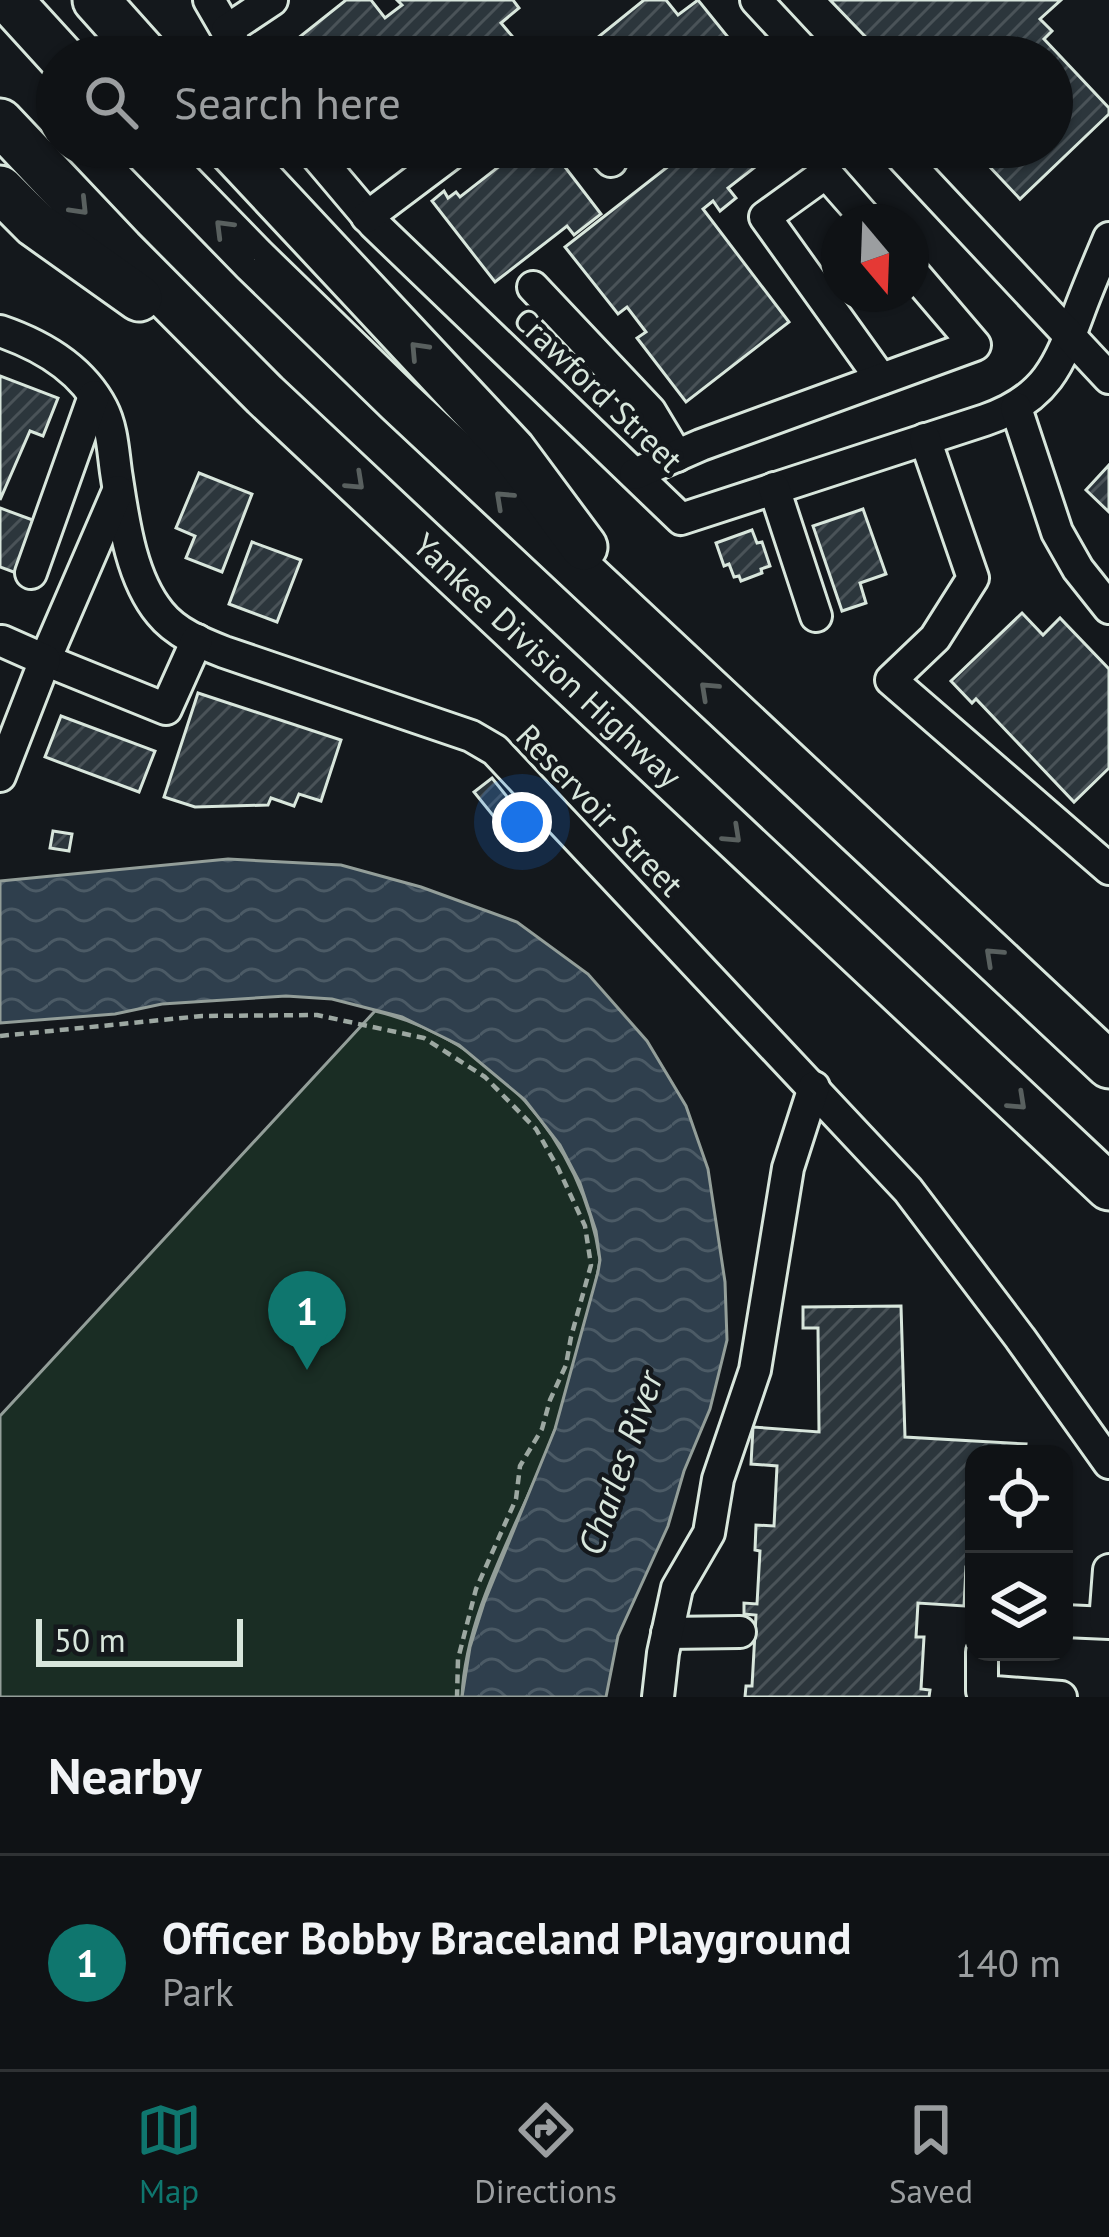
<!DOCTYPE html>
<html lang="en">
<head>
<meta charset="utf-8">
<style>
	body { margin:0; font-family:"PT Sans",sans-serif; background:#1d2022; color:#f1f3f6 }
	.controls { position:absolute; right:36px; bottom:36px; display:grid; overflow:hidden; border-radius:24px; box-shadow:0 3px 9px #0004 }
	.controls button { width:108px; height:108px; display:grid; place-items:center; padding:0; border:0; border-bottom:3px solid #2f3234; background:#0f1215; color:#f1f3f6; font:60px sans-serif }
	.compass { position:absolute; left:821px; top:204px; width:108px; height:108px; border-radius:50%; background:#0f1215; box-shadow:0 3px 9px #0004; rotate:161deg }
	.scale { position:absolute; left:36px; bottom:30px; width:207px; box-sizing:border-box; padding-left:12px; border:6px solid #d8e6dc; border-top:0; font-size:33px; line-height:42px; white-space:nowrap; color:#d8e6dc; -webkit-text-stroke:9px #14181c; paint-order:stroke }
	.you { position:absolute; left:522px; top:822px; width:42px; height:42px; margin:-30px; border:9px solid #fff; border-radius:50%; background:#1a73e8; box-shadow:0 0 0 18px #1a73e833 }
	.badge { display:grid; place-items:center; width:78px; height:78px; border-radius:50%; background:#0f766e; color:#fff; font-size:39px; font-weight:700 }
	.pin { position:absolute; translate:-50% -99px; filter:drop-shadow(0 3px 6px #0008) }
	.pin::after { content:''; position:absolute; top:63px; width:42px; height:36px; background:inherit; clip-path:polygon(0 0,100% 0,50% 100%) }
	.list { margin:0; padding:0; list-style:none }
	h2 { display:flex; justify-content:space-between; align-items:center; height:156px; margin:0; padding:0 48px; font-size:51px }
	h2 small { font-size:39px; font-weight:400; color:#9b9ea0 }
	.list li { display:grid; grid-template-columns:78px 1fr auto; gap:36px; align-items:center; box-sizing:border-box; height:216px; padding:0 48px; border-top:3px solid #2f3234 }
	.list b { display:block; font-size:45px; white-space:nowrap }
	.list p { margin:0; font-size:39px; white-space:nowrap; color:#9b9ea0 }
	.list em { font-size:39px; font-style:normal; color:#9b9ea0 }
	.icon { flex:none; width:66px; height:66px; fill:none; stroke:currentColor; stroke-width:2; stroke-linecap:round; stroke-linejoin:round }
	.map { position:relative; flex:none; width:1109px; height:1697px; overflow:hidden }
	.search { position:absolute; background:#0f1215; box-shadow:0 3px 9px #0004; left:36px; right:36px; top:36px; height:132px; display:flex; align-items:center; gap:30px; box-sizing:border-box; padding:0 42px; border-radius:66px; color:#9b9ea0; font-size:45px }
	.sheet { height:372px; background:#0f1215 }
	nav { display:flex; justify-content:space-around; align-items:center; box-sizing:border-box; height:168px; border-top:3px solid #2f3234; background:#0f1215; font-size:33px; color:#9b9ea0 }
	nav a { display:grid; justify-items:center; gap:6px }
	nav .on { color:#0f766e }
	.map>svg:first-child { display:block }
	.park { fill:#1a2d24; stroke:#939e99; stroke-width:3 }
	.water { fill:url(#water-waves); stroke:#939e99; stroke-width:3 }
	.building { fill:url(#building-hatch); stroke:#d8e6dc; stroke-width:3 }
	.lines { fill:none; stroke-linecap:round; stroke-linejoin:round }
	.minor-casing { stroke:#d8e6dc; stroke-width:36 }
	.highway-casing { stroke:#d8e6dc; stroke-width:51 }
	.path { stroke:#9da8a2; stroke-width:4.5; stroke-dasharray:9 6; stroke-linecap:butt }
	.minor { stroke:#14181c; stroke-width:30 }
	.highway { stroke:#14181c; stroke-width:45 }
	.oneway { stroke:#59605f }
	.labels { text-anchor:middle; stroke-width:9; stroke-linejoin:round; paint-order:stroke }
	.street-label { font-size:33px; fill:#d8e6dc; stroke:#14181c }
	.water-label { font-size:36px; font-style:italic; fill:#d8e6dc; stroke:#14181c }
</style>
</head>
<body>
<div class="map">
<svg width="1109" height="1697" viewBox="0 0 1109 1697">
	<defs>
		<pattern id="water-waves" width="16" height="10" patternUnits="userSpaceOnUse" patternTransform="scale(3)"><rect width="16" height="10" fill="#2f3f4d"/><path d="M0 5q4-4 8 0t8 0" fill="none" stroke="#4c5b66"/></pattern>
		<pattern id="building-hatch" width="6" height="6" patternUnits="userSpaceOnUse" patternTransform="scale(3)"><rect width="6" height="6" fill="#2c363c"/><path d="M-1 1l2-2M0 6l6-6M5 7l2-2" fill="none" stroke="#4a5358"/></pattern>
	</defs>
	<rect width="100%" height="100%" fill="#14181c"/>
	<path class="park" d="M375,1011C493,1039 583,1141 600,1260C590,1318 570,1392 549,1446C519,1524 465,1612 462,1697H0V1416Z"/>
	<path class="water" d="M228,859L341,865L421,887L517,922L588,974L647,1041L686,1106L708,1169L725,1282L727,1340L710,1409L684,1471L668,1526L618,1636L606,1697H462L470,1647L484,1603L555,1429L598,1272L600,1260L596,1231L580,1183L560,1145L525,1100L459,1045L402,1017L332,999L286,996L162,1004L115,1014L0,1023V881Z"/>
	<g class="building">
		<path d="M346,0H371L385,18L402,5L397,0H513L519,8L501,23L518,43L501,57H303L292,43Z"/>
		<path d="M644,0H666L678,15L698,0L744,57H612L597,38Z"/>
		<path d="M830,0H1061L1040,19L1052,31L1044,39L1109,108V114L1020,199L971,147H1052V57H885Z"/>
		<path d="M524,147H564L555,154L601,214L574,235L567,226L495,282L432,201L444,191L448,198L456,192L460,197Z"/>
		<path d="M693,147H781L728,188L736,198L720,211L713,201L703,209L789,322L686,402L637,338L646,332L627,307L618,314L565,247Z"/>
		<path d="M0,376L58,398L43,436L30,431L0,500Z"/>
		<path d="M1109,465V512L1086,490Z"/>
		<path d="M199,473L252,494L222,572L186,558L195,536L176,528Z"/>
		<path d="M0,508L38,522L19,574L0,567Z"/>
		<path d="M863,509L886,574L860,583L866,603L842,611L813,526Z"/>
		<path d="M752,530L757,543L762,542L770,566L761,569L762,573L741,581L739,576L734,577L729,564L724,566L716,543Z"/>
		<path d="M252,542L301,560L277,622L229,604Z"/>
		<path d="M1022,613L1043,635L1060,618L1109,669V768L1074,802L976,699L972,703L951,681Z"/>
		<path d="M198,693L341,740L321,801L299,794L294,806L271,798L268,805L195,807L164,797Z"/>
		<path d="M61,716L155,751L139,792L45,757Z"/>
		<path d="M492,778L513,804L495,818L474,792Z"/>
		<path d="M53,831L72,834L69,851L50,848Z"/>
		<path d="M901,1306L905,1437L1026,1444L1025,1454H974V1567H966L964,1606L918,1603L916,1637H924L921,1689L930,1690L929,1697H745L746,1686H752L756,1615L744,1614V1603L757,1604L760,1551L755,1550L756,1525L774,1526L777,1466L751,1464L753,1427L819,1432L818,1328H803V1307Z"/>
	</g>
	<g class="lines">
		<defs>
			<g id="minor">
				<path d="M209,0L242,57"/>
				<path d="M756,0L809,57"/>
				<path d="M227,30L272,0"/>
				<path d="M309,147L374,224L681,519L985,420C1046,399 1059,366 1080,309C1089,285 1099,262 1109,238"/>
				<path d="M598,147L611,161"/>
				<path d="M893,147L1109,378"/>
				<path d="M367,217L460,147"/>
				<path d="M869,222L826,173L765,217L881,379"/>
				<path d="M533,287L650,411L677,456"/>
				<path d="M0,331C41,345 81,368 102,408C112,427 113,450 116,472C123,517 130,577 160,613C176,633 201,643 224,652L471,736L495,750L908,1190L1020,1338L1109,1463"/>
				<path d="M1016,408L1057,532L1078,569L1109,608"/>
				<path d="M925,439L973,578L935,638L891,680L1109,869"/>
				<path d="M635,474L701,445L975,345L911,270"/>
				<path d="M774,488L816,616"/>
				<path d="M118,491L45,660L166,709L197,640"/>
				<path d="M31,573L94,396"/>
				<path d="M0,776L45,660L2,641"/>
				<path d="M1064,1621L1109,1623"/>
				<path d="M1105,1622L1109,1570"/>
				<path d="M667,1633L740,1632"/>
				<path d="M982,1652V1691L1061,1697"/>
				<path d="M658,1697L663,1653L677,1588L709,1533L718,1479L755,1370L788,1168L814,1087"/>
			</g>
			<g id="highway">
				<path d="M9,0L61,57"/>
				<path d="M96,0L147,57"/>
				<path id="s1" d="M0,122L121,250L265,395L1109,1187"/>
				<path d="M144,147L254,260L399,401L1109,1065"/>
				<path d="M229,147L512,450L584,547"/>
				<path d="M0,189L35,224L139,298"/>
			</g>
		</defs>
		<use href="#minor" class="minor-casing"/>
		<use href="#highway" class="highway-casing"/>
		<path class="path" d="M0,1036L202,1016L317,1015L424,1038L485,1077L536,1129L558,1168L585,1226L591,1265L571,1337L566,1365L550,1400L542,1429L520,1466L516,1499L476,1589L458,1659L457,1697"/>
		<use href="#minor" class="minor"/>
		<use href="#highway" class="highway"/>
	</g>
	<defs><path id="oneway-chevron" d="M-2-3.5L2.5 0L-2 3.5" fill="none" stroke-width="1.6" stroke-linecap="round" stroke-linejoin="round" transform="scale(3)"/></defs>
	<g class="oneway">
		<use href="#oneway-chevron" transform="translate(80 207) rotate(46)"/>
		<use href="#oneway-chevron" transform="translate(223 228) rotate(-135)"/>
		<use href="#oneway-chevron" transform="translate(418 350) rotate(-133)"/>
		<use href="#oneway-chevron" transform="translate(356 482) rotate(43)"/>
		<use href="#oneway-chevron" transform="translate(503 499) rotate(-137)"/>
		<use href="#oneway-chevron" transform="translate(708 690) rotate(-137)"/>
		<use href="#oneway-chevron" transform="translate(733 835) rotate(43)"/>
		<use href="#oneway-chevron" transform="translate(993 956) rotate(-137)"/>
		<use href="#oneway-chevron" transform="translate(1018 1102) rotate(43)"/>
	</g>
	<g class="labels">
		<g class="street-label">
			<text transform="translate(598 389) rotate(44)" y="12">Crawford Street</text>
			<text dy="12" stroke="none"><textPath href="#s1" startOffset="768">Yankee Division Highway</textPath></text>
			<text transform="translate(600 810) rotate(46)" y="12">Reservoir Street</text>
		</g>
		<g class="water-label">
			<text transform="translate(620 1463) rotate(-71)" y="13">Charles River</text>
		</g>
	</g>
</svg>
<div class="controls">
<button><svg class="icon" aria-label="locate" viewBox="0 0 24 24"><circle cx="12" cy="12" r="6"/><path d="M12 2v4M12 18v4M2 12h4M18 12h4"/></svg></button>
<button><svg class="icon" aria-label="layers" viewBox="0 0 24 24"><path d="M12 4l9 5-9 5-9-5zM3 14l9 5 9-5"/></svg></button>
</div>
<svg class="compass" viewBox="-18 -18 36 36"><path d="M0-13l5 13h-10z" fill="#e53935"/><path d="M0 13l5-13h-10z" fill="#9b9ea0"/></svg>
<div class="scale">50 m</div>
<div class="you"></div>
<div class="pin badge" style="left:307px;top:1370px">1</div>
<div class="search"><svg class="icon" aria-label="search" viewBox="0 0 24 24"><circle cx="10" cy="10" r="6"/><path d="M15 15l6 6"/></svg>Search here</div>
</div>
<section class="sheet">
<h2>Nearby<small></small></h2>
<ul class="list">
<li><span class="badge">1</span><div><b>Officer Bobby Braceland Playground</b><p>Park</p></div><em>140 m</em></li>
</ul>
</section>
<nav>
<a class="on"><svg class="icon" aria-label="map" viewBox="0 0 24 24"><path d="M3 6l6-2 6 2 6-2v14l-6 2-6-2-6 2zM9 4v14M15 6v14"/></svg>Map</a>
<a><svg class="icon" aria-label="directions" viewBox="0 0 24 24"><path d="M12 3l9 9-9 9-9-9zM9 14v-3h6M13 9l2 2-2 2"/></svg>Directions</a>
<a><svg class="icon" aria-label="saved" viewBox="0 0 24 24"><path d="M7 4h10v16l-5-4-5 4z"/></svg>Saved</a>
</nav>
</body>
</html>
